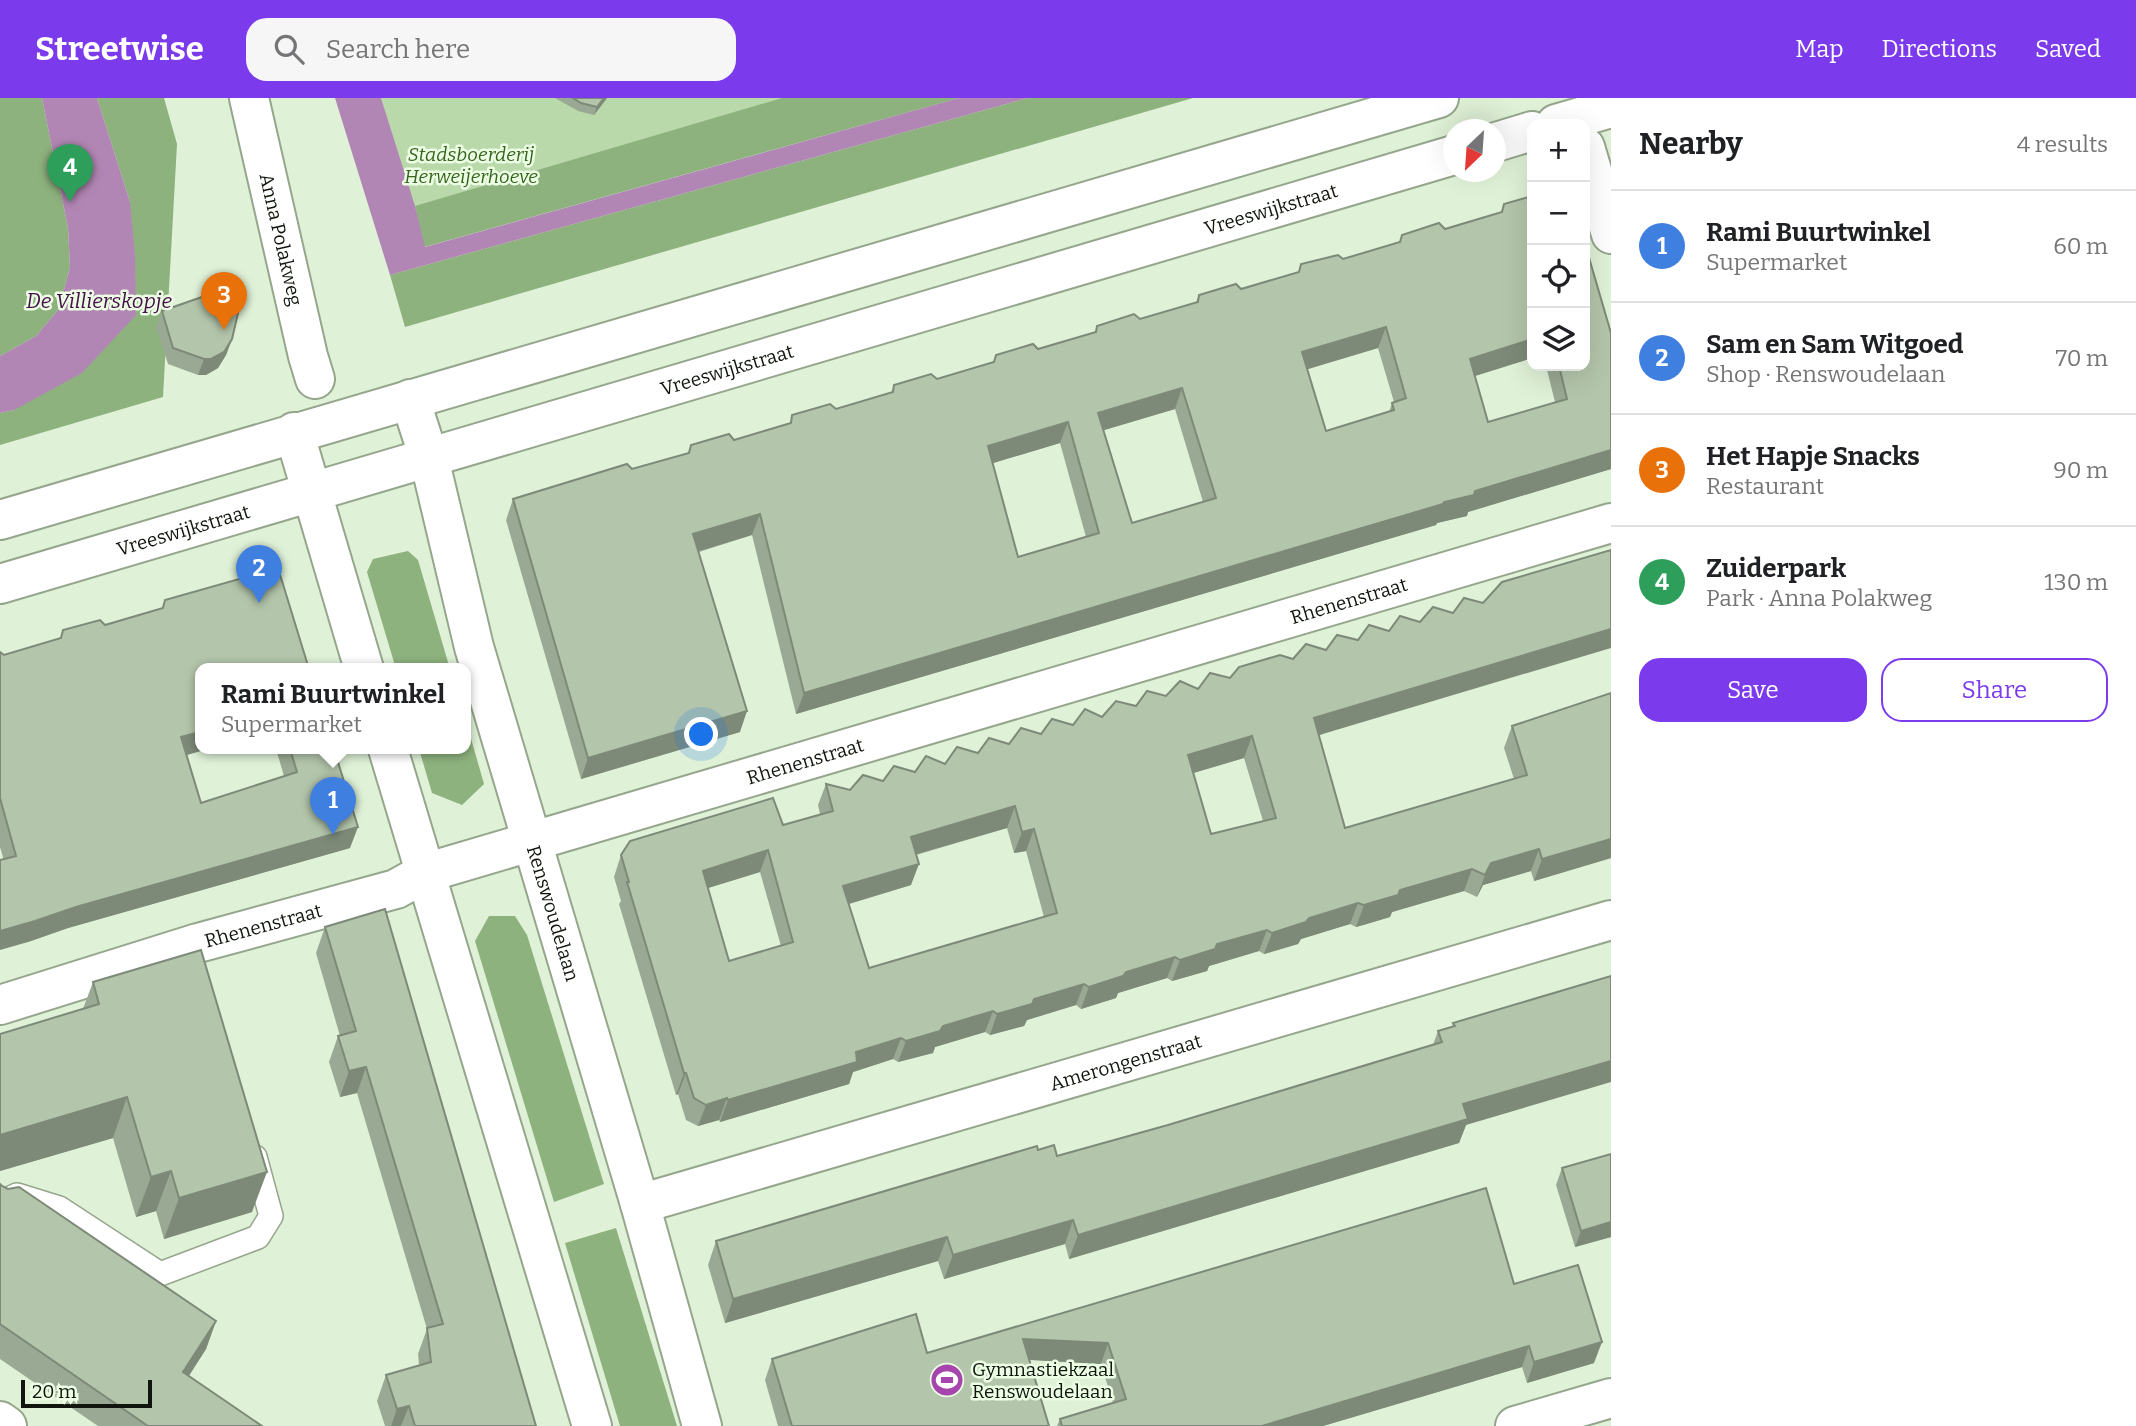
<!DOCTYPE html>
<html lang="en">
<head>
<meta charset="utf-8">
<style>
	body { margin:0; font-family:Bitter,serif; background:#f6f6f6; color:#202124 }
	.controls { position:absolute; right:21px; top:21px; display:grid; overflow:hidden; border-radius:14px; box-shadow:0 7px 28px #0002 }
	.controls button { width:63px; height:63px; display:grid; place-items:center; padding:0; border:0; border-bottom:2px solid #e0e0e0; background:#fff; color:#202124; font:35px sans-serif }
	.compass { position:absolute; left:1443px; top:21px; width:63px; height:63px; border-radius:50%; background:#fff; box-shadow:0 7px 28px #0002; rotate:205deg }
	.scale { position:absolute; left:21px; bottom:18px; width:131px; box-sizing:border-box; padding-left:7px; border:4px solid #10160d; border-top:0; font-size:19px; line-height:24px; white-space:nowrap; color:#10160d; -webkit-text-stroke:5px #ecfee4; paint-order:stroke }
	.you { position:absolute; left:702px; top:637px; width:24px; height:24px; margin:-18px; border:5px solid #fff; border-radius:50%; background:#1a73e8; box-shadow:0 0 0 10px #1a73e833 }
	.badge { display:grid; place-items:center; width:46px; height:46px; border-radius:50%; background:#7c3aed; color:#fff; font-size:23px; font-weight:700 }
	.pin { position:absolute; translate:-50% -58px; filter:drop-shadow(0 2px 4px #0008) }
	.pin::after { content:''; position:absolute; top:37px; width:24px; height:21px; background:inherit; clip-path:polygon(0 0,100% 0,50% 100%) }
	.popup { position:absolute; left:195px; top:565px; width:276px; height:91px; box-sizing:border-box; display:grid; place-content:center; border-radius:14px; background:#fff; filter:drop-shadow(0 2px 5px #0005); font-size:23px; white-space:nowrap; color:#757577 }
	.popup b { font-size:26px; color:#202124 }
	.popup::after { content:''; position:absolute; left:50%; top:100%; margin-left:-14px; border:14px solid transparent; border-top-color:#fff }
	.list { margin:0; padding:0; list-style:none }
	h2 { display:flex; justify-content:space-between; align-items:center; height:91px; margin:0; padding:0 28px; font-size:30px }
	h2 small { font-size:23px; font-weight:400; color:#757577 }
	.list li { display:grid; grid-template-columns:46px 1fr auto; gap:21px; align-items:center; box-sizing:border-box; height:112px; padding:0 28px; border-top:2px solid #e0e0e0 }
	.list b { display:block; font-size:26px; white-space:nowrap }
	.list p { margin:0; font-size:23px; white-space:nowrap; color:#757577 }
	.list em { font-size:23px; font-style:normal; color:#757577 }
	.actions { display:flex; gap:14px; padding:21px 28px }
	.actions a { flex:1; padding:16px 0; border:2px solid #7c3aed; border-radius:21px; text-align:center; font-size:24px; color:#7c3aed }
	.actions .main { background:#7c3aed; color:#fff }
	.icon { flex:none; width:38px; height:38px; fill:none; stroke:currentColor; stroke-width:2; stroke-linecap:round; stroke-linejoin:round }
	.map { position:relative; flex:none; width:1611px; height:1328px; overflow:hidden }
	header { display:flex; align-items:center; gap:42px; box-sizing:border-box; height:98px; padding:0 35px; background:#7c3aed; color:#fff }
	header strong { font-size:33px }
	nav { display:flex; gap:38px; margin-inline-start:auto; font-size:24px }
	.search { width:490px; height:63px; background:#f6f6f6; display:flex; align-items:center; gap:18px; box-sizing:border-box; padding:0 24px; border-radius:21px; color:#757577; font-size:26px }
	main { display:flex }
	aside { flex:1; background:#fff }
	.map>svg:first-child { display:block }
	.green { fill:#b9d9ab }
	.forest { fill:#8eb27e }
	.water { fill:#b286b4 }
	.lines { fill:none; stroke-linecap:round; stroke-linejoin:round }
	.lane-casing { stroke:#95a68d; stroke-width:26 }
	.street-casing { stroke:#95a68d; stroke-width:42 }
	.secondary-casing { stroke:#95a68d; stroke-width:42 }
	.lane { stroke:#fff; stroke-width:23 }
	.street { stroke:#fff; stroke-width:38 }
	.secondary { stroke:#fff; stroke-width:38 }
	.wall { fill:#9aa993; fill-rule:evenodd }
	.shaded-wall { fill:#7d8a78 }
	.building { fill:#b3c5ab; stroke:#7d8a78; stroke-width:2; fill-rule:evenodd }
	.labels { text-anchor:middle; stroke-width:5; stroke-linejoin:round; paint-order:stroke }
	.park-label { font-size:19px; font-style:italic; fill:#37641d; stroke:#ecfee4 }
	.street-label { font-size:19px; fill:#10160d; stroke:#ecfee4 }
	.poi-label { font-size:19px; fill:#10160d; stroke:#ecfee4; text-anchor:start }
	.water-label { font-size:21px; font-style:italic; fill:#46104a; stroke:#ecfee4 }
</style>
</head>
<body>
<header>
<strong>Streetwise</strong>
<div class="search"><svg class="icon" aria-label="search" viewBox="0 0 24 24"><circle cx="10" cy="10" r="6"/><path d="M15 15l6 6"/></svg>Search here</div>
<nav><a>Map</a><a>Directions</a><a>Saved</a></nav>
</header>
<main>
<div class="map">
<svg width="1611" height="1328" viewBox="0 0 1611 1328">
	<rect width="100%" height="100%" fill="#dff1d7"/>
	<path class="green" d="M381,0H959L424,149Z"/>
	<g class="forest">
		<path d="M0,0H42L68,130L70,169L59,211L36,238L0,258Z"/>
		<path d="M97,0H164L177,46L163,299L0,347V315L14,312L130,104Z"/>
		<path d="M782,0H959L424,149L415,108Z"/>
		<path d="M1028,0H1193L405,229L390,177Z"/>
		<path d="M408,453L418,462L450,571H396L367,474L373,461Z"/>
		<path d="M466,623L484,686L462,707L432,695L419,651H466Z"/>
		<path d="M489,818H515L527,837L604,1086L554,1104L475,843Z"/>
		<path d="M616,1130L677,1328H620L565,1145Z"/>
	</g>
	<g class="water">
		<path d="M42,0H97L130,104L135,158L136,217L82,275L14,312L0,315V258L36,238L59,211L70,169L68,130Z"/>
		<path d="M335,0H381L415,108L425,149L959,0H1028L390,177Z"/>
	</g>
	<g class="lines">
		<defs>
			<path id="lane" d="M0,1105L17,1097L59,1110L160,1176L258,1139L271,1118L255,1059"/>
			<g id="street">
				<path id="s1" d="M249,0L308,258L315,281"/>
				<path d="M1585,49L1611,136"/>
				<path id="s2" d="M410,301L429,360L474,549L640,1106L702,1328"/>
				<path d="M294,334L364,571"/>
				<path d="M388,651L592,1328"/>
				<path id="s3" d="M0,907L198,845L396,791L425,775L1611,425"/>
				<path id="s4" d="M640,1106L1611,822"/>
				<path d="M0,1323L7,1328"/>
				<path d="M1515,1328L1611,1300"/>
			</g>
			<g id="secondary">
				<path d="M1556,26L1611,10"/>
				<path d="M1496,44L1532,33"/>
				<path d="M0,422L1439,0"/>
				<path id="s5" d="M0,486L1454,57"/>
			</g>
		</defs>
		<use href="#lane" class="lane-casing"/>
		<use href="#street" class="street-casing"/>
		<use href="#secondary" class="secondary-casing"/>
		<use href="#lane" class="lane"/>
		<use href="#street" class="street"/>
		<use href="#secondary" class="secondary"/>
	</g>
	<g class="wall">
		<path d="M555,0H607L594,17L578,13Z"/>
		<path d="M1532,98V260L1475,278L1488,324L1555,304L1546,268H1585L1611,371L1468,414L1467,418L1437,425L1436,427L796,616L752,437L699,454L740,634L581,681L506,422L513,401L632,371L688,355L691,347L734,342L790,325L792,317L836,311L891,295L894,287L937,281L993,265L996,257L1038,251L1095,234L1097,228L1140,221L1196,204L1199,197L1241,191L1298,175L1301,166L1343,161L1400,144L1402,137L1445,131L1501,114L1504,106ZM1378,250L1394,304L1392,305L1389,314L1326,333L1307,271ZM1175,311L1203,404L1132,425L1104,332ZM1060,345L1086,439L1018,459L993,365Z"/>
		<path d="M162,213L232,241L226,257L218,270L206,277H198L168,266L156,229Z"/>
		<path d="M1611,452L1319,638L1345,730L1514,681L1504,650L1512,628L1611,595V760L1534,783L1531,773L1483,787L1477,799L1464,793L1392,814L1390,819L1367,826L1356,829L1350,826L1301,841L1298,846L1264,856L1259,853L1209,868L1207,873L1172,883L1167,880L1118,895L1116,900L1081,911L1076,907L1027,922L1024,928L990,937L985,934L935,949L933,955L898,964L893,961L853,974L849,986L720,1024L719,1022L698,1028L686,1022L678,996L676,997L619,806L621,803L614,779L621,757L783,727L820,716L818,707L826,686L850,692L945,666L1166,598L1198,591L1293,561L1453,515L1483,505ZM1244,660L1263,723L1211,736L1193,675ZM1007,730L1014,755L1026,753L1044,819L869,870L849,806L911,787L916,757ZM760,774L781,848L729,863L708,790Z"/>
		<path d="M165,502L207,651L187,657L201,705L284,678L276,651H334L350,750L68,830L28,844L0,749V554L4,557L60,541L63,532L105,527L162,510Z"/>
		<path d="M325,829L536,1328H385L377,1303L386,1277L419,1267L418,1256L427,1231L357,995L340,999L329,964L338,938H340L316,855Z"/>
		<path d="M1611,878L1466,1027L1459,1045L1069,1161L1065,1146L944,1181L938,1163L725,1225L708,1167L716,1143L1038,1052L1057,1058L1168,1027L1433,947L1438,933L1452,929L1453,925Z"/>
		<path d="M93,884L252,1114L164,1141L156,1113L136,1119L113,1040L0,1073V936L83,911Z"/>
		<path d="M1611,1056V1139L1575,1149L1556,1087L1562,1070Z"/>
		<path d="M0,1086L2,1088L216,1223L206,1251L189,1278L262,1328H98L0,1261Z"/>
		<path d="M1514,1186L1594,1265L1527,1285L1522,1269L1323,1328H1057L1060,1321L1113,1305L1101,1266L1030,1262L1049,1328H778L765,1282L772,1261L927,1255Z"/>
	</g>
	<g class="shaded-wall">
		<path d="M604,0H607L594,17L597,9Z"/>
		<path d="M1386,229L1378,250L1295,275L1302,254Z"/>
		<path d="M232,241L226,257L218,270L206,277H198L204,261Z"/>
		<path d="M1532,241V260L1462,282L1470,261Z"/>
		<path d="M1182,290L1175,311L1091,336L1098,315Z"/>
		<path d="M1068,324L1060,345L980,369L988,348Z"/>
		<path d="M1611,352V371L1468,414L1467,418L1437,425L1436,427L796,616L804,595L1444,404L1475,393Z"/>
		<path d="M760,416L752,437L686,457L693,436Z"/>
		<path d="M1611,531V550L1306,641L1314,620Z"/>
		<path d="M747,613L740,634L581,681L588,660Z"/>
		<path d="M200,634V651H207L173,661L181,639Z"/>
		<path d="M1252,638L1244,660L1180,679L1188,657Z"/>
		<path d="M1015,708L1007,730L903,760L911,739Z"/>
		<path d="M358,729L350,750L68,830L28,844L0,852V833L76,809Z"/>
		<path d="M1034,731L1026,753L1014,755L1022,734Z"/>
		<path d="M1611,741V760L1534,783L1542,761Z"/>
		<path d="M1539,751L1531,773L1483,787L1477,799L1485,777L1491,765Z"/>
		<path d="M768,752L760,774L695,794L703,773Z"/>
		<path d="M919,766L911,787L835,810L843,788Z"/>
		<path d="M1472,771L1464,793L1392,814L1390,819L1356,829L1364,807L1400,792Z"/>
		<path d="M1358,805L1350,826L1301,841L1298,846L1264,856L1272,835L1309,820Z"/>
		<path d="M1267,832L1259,853L1209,868L1207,873L1172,883L1180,862L1217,846Z"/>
		<path d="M1175,859L1167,880L1118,895L1116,900L1081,911L1089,889L1126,874Z"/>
		<path d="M1084,886L1076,907L1027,922L1024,928L990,937L997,916L1034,901Z"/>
		<path d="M993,913L985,934L935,949L933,955L898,964L906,943L943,928Z"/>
		<path d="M901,940L893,961L853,974L849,986L720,1024L728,1002L856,954Z"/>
		<path d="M1611,963V984L1466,1027L1459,1045L1069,1161L1078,1137L1463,1006Z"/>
		<path d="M366,969L357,995L340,999L349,973Z"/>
		<path d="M684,975H686L678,996L676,997Z"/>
		<path d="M127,999L113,1040L0,1073V1037Z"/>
		<path d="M727,1000L719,1022L698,1028L706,1007Z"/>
		<path d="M171,1073L156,1113L136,1119L151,1079Z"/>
		<path d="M267,1074L252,1114L164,1141L179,1100Z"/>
		<path d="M1073,1122L1065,1146L944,1181L953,1157Z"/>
		<path d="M1611,1124V1139L1575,1149L1581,1133Z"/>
		<path d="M947,1139L938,1163L725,1225L733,1201Z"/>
		<path d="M216,1223L206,1251L173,1302L183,1274Z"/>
		<path d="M1023,1241L1108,1245L1101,1266L1016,1261Z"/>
		<path d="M1602,1244L1594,1265L1527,1285L1534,1264Z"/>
		<path d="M1529,1248L1522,1269L1323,1328H1262Z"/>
		<path d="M409,1308L401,1328H391L397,1311Z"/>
	</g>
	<g class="building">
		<path d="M573,0H604L597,9L581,5Z"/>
		<path d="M1532,98V241L1470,261L1488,324L1567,301L1559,268H1585V146L1611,235V352L1475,393L1474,397L1444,404L1443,406L804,595L760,416L693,436L747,613L588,660L513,401L627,366L632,371L689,355L691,347L729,336L734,342L791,325L792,317L830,306L836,311L893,294L894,287L931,276L937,281L994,264L996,257L1033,246L1038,251L1096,234L1097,228L1134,216L1140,221L1198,204L1199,197L1236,186L1241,191L1299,174L1301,166L1338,157L1343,161L1400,144L1402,137L1439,125L1445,131L1502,114L1504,106ZM1386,229L1406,300L1392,305L1394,312L1326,333L1302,254ZM1182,290L1216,400L1132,425L1098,315ZM1068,324L1099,435L1018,459L988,348Z"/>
		<path d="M239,186V211L232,241L224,254L211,261H204L173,250L162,213Z"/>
		<path d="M1611,452V531L1314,620L1345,730L1527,677L1512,628L1611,595V741L1542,761L1539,751L1491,765L1485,777L1472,771L1400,792L1398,797L1374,804L1364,807L1358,805L1309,820L1306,824L1272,835L1267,832L1217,846L1215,851L1180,862L1175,859L1126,874L1123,878L1089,889L1084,886L1034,901L1032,906L997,916L993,913L943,928L940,933L906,943L901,940L856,954L857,964L728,1002L727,1000L706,1007L694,1000L686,975H684L627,784H629L621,757L630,743L773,700L783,727L833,713L826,686L850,692L863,677L883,683L894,668L915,674L926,658L945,666L957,649L978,655L989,640L1009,646L1021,630L1041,636L1052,621L1073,627L1085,611L1102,619L1116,603L1136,608L1147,593L1166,598L1180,583L1198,591L1210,575L1230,580L1239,569L1280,557L1293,561L1306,546L1326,552L1337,537L1358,542L1369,527L1389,533L1400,518L1420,524L1433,509L1453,515L1464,500L1483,505L1502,484ZM1252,638L1276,720L1211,736L1188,657ZM1015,708L1022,734L1034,731L1057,815L869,870L843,788L919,766L911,739ZM768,752L793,844L729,863L703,773Z"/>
		<path d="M278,470L309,571H200V634L181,639L201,705L297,674L290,651H334L358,729L76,809L35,823L0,833V762L16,758L0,700V554L4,557L61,540L63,532L100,522L105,527L163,510L165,502Z"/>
		<path d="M385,811L536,1328H415L409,1308L397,1311L386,1277L431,1264L427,1230L443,1226L366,969L349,973L338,938L356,933L325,829Z"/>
		<path d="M201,852L267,1074L179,1100L171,1073L151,1079L127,999L0,1037V936L99,906L93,884Z"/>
		<path d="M1611,878V963L1463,1006L1468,1021L1078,1137L1073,1122L953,1157L947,1139L733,1201L716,1143L1037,1048L1038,1052L1054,1047L1057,1058L1168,1027L1442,944L1438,933L1455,928L1453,925Z"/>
		<path d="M1611,1056V1124L1581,1133L1562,1070Z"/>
		<path d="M0,1086L2,1088L8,1091L19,1089L216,1223L183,1274L262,1328H148L0,1226Z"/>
		<path d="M1486,1090L1514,1186L1578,1167L1602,1244L1534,1264L1529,1248L1262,1328H1062L1060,1321L1126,1301L1108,1245L1023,1241L1049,1328H792L772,1261L916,1216L927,1255Z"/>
	</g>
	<defs>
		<symbol id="stadium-disc" viewBox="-11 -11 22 22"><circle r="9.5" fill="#a645ad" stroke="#ecfee4"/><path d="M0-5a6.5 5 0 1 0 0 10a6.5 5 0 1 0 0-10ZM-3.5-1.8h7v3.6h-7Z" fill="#fff"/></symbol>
	</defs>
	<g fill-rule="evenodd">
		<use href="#stadium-disc" x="928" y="1263" width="38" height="38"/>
	</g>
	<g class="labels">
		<g class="park-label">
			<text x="471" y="63">Stadsboerderij<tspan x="471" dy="22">Herweijerhoeve</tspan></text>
		</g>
		<g class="street-label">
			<text dy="7" stroke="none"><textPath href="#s5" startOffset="1325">Vreeswijkstraat</textPath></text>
			<text dy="7" stroke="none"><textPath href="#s1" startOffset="145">Anna Polakweg</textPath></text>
			<text dy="7" stroke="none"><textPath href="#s5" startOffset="758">Vreeswijkstraat</textPath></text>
			<text dy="7" stroke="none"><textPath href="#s5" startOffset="191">Vreeswijkstraat</textPath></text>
			<text dy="7" stroke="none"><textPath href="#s3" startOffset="1409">Rhenenstraat</textPath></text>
			<text dy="7" stroke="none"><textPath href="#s3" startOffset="842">Rhenenstraat</textPath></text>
			<text dy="7" stroke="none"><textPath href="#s2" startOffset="534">Renswoudelaan</textPath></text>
			<text dy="7" stroke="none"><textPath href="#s3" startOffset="275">Rhenenstraat</textPath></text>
			<text dy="7" stroke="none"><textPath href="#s4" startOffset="506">Amerongenstraat</textPath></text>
		</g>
		<g class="poi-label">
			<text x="972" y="1278">Gymnastiekzaal<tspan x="972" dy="22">Renswoudelaan</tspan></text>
		</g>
		<g class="water-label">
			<text x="99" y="210">De Villierskopje</text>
		</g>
	</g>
</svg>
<div class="controls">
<button>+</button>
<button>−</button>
<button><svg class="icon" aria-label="locate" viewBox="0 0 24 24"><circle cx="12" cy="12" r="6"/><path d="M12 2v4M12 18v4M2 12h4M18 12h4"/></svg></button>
<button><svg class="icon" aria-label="layers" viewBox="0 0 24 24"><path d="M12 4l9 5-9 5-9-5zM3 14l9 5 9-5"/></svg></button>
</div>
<svg class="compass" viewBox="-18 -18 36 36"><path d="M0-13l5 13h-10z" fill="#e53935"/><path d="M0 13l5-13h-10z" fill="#757577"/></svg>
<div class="scale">20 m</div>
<div class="you"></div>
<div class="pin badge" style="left:333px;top:737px;background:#3f7fe0">1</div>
<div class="popup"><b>Rami Buurtwinkel</b>Supermarket</div>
<div class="pin badge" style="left:259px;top:505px;background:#3f7fe0">2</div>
<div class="pin badge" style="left:224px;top:232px;background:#e8710a">3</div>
<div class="pin badge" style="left:70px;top:104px;background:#2e9e5b">4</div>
</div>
<aside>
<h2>Nearby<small>4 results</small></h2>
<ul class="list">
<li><span class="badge" style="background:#3f7fe0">1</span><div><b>Rami Buurtwinkel</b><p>Supermarket</p></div><em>60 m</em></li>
<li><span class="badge" style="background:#3f7fe0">2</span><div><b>Sam en Sam Witgoed</b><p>Shop · Renswoudelaan</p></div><em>70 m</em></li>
<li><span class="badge" style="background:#e8710a">3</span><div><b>Het Hapje Snacks</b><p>Restaurant</p></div><em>90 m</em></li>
<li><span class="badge" style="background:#2e9e5b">4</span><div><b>Zuiderpark</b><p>Park · Anna Polakweg</p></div><em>130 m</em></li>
</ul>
<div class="actions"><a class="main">Save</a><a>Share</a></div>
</aside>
</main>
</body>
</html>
